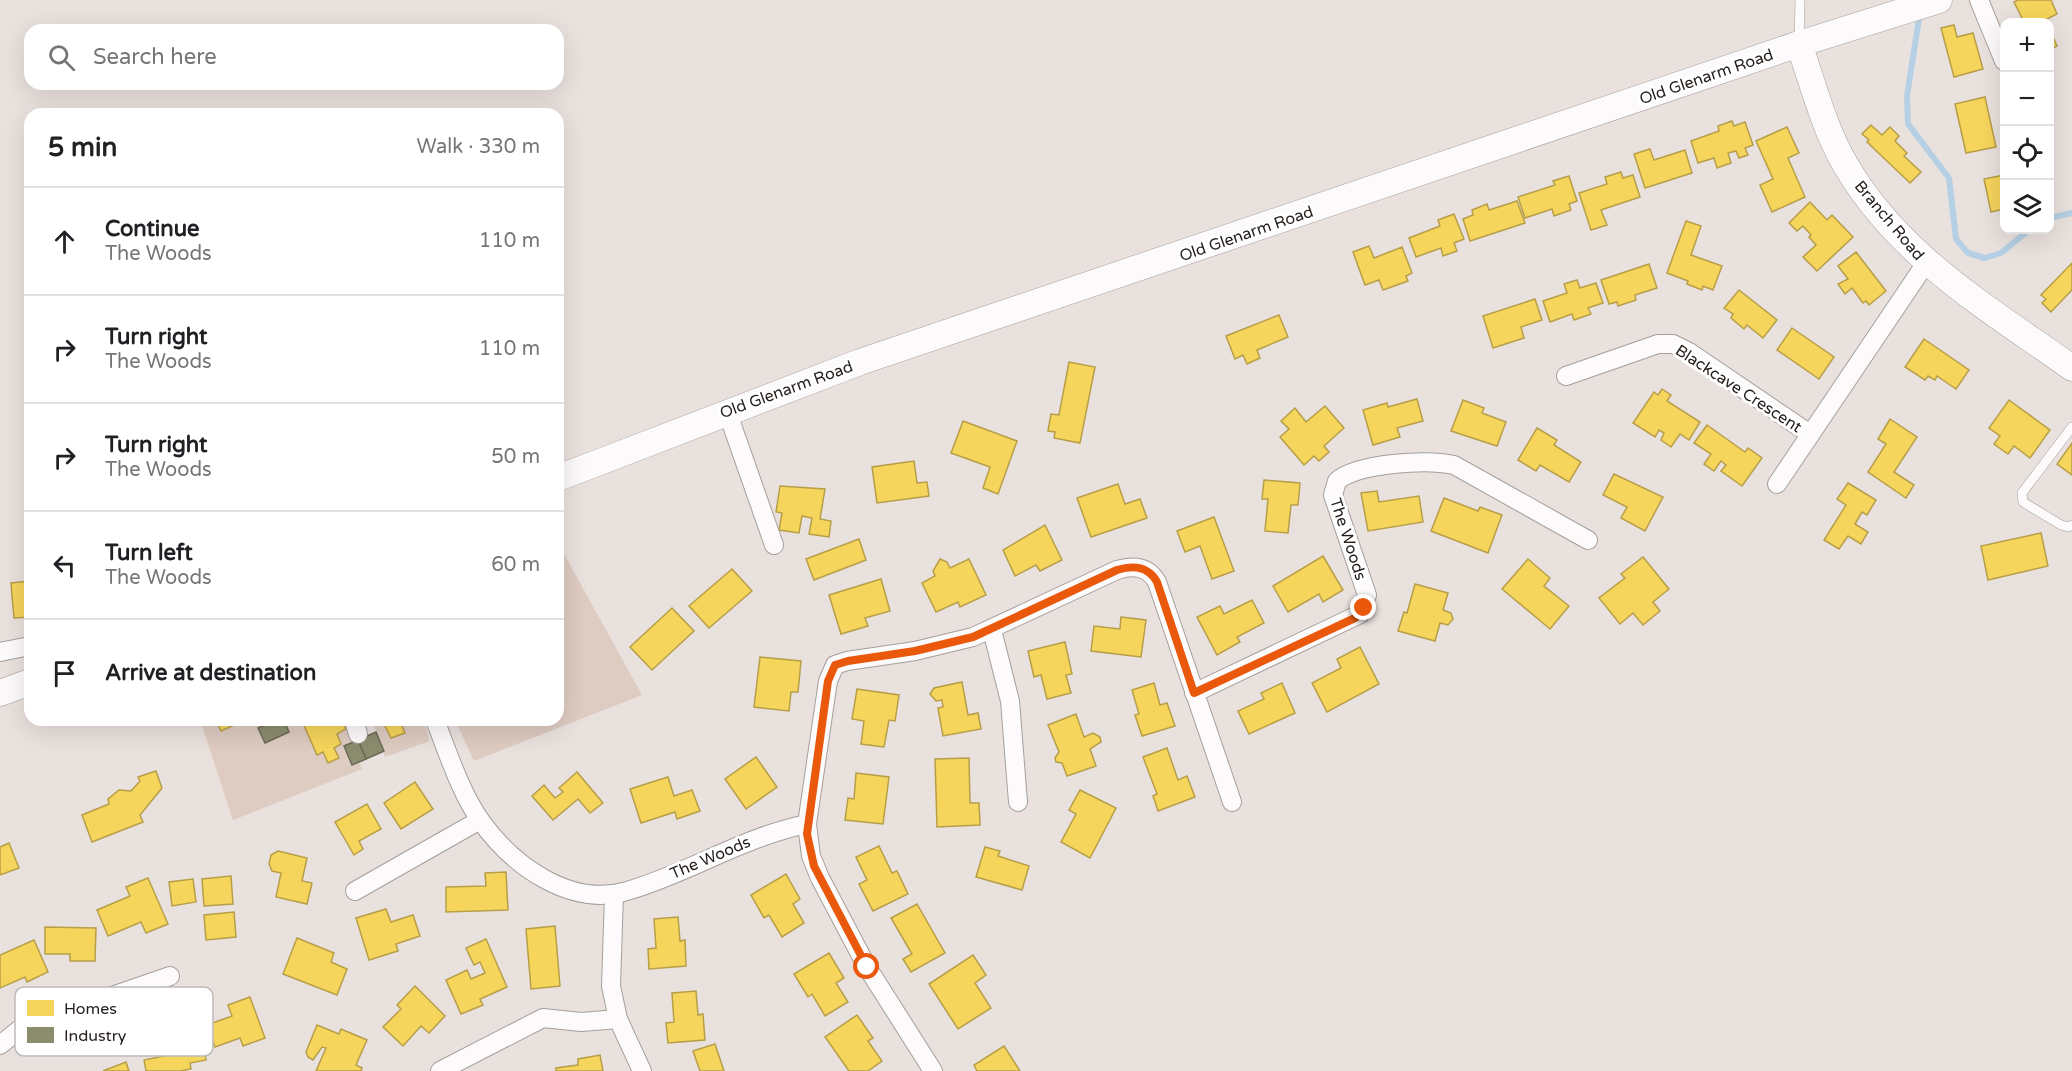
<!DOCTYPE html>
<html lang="en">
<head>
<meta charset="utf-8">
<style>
	body { margin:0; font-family:"Varela Round",sans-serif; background:#f6f6f6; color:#202124 }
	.controls { position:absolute; right:18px; top:18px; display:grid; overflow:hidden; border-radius:12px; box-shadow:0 6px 24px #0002 }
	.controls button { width:54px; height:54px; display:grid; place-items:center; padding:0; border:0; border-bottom:2px solid #e0e0e0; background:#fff; color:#202124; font:30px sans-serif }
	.stop { position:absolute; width:18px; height:18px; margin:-14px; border:4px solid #ea580c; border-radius:50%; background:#fff }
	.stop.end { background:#ea580c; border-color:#fff; box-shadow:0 2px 6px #0008 }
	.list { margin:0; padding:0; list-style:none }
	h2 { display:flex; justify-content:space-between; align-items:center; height:78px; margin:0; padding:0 24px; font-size:26px }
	h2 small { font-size:20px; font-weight:400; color:#757577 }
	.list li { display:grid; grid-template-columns:39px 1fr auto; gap:18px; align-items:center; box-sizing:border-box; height:108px; padding:0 24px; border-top:2px solid #e0e0e0 }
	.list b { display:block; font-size:22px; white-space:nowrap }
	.list p { margin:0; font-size:20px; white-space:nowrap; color:#757577 }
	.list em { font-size:20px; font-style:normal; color:#757577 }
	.icon { flex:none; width:33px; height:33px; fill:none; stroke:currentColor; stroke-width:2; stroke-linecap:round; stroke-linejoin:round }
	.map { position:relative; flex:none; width:2072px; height:1071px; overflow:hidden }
	.search { position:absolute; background:#fff; box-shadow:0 6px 24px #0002; left:24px; top:24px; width:540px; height:66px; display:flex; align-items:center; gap:15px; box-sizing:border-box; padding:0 21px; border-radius:18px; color:#757577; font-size:22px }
	.panel { position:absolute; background:#fff; box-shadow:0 6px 24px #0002; left:24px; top:108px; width:540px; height:618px; border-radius:18px }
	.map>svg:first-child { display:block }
	.green { fill:#decbc2 }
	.homes { fill:#f6d55c; stroke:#b79e48; stroke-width:1.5 }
	.industry { fill:#8c8c6e; stroke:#6c6b55; stroke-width:1.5 }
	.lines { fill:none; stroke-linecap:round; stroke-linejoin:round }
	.stream { stroke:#b5d0e4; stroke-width:6 }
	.lane-casing { stroke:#a59f9c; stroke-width:10 }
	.street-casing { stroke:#a59f9c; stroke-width:20 }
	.secondary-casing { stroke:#a59f9c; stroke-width:27 }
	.lane { stroke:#fcfafa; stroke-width:9 }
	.street { stroke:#fcfafa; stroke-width:18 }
	.secondary { stroke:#fcfafa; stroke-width:26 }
	.route { stroke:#ea580c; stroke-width:8 }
	.labels { text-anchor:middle; stroke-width:6; stroke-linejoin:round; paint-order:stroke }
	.street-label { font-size:16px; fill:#231d1a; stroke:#fff }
	.key { fill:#fff; stroke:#bdbbba; stroke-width:1.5 }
	.key-label { font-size:16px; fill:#231d1a }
</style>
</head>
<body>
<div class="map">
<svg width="2072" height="1071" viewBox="0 0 2072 1071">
	<rect width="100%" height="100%" fill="#e9e1dd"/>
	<g class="green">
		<path d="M558,543L642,695L474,761L455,720H558Z"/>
		<path d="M200,720H344L362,769L233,820Z"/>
		<path d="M372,720H423L430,741L385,757Z"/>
	</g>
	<g class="homes">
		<path d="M2018,0H2051L2057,14L2045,20L2046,22H2024L2014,2Z"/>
		<path d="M1954,25L1957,37L1973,33L1983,69L1954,77L1941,28Z"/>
		<path d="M2050,30L2057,46L2050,49Z"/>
		<path d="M1985,97L1996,147L1966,153L1955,104Z"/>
		<path d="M1732,121L1734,126L1745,122L1753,145L1745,148L1748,155L1739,158L1736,151L1728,153L1731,163L1717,168L1714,158L1698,163L1691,141L1719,131L1718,126Z"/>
		<path d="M1871,125L1882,135L1890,127L1899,136L1895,141L1907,153L1904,156L1921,172L1910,183L1867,142L1869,140L1862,134Z"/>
		<path d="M1787,127L1799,153L1788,158L1805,197L1772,212L1760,185L1773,179L1756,141Z"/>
		<path d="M1650,149L1654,160L1685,150L1692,173L1645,188L1634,154Z"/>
		<path d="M1621,172L1623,178L1633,175L1640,197L1601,210L1607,225L1591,230L1579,193L1607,184L1605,177Z"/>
		<path d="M2004,175V209L1991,212L1984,179Z"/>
		<path d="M1569,176L1577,201L1569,204L1571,210L1554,216L1552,209L1525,218L1518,197L1555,185L1553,181Z"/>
		<path d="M1517,201L1525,223L1470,241L1463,219L1473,215L1472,210L1487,204L1489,210Z"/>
		<path d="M1810,202L1827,220L1832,215L1853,237L1817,271L1803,257L1816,245L1809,237L1811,235L1803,226L1797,231L1789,223Z"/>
		<path d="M1454,214L1464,239L1454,243L1457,251L1443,256L1441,248L1416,257L1409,238L1440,226L1438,220Z"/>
		<path d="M1686,221L1701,226L1691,255L1722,266L1713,290L1703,286L1702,290L1687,284L1688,281L1667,273Z"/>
		<path d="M1369,246L1374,258L1402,247L1412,273L1406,276L1408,281L1383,290L1379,280L1365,285L1353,252Z"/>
		<path d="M1856,252L1886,291L1869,305L1866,301L1863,303L1852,288L1845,294L1838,284L1848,279L1838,266Z"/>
		<path d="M2072,263V290L2051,312L2042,303L2046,299L2041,295Z"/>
		<path d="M1649,264L1657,288L1635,295L1636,300L1618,306L1617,302L1609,304L1601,280Z"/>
		<path d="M1577,280L1580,288L1596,283L1603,303L1588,308L1591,314L1574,320L1572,314L1550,322L1543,301L1567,293L1564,284Z"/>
		<path d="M1739,290L1777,320L1763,338L1747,325L1744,329L1731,318L1733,314L1724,308Z"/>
		<path d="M1535,299L1542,320L1521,327L1524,338L1493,348L1483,316Z"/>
		<path d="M1279,315L1288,337L1257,350L1260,358L1247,364L1243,355L1235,359L1226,336Z"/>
		<path d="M1792,328L1834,357L1819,379L1777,350Z"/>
		<path d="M1924,339L1969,370L1956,389L1937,376L1935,380L1928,376L1925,380L1905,367Z"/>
		<path d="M1069,362L1095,367L1080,443L1054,438L1055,432L1048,431L1051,414L1059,415Z"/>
		<path d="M1662,389L1671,395L1667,401L1700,422L1689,440L1680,434L1671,447L1661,440L1664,433L1659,430L1655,437L1633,423L1654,392L1658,395Z"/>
		<path d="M1417,399L1423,421L1397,428L1400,437L1373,445L1363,410L1387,403L1388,407Z"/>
		<path d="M1463,400L1484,408L1482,413L1506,422L1497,446L1451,431Z"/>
		<path d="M2009,400L2050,430L2030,458L2014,446L2008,454L1994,444L2000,436L1989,428Z"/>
		<path d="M1325,406L1344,428L1324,446L1329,452L1319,461L1314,456L1304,465L1280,437L1289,429L1281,421L1295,408L1306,422Z"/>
		<path d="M1890,419L1917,437L1894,472L1914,485L1906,498L1868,472L1886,444L1878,439Z"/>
		<path d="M963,421L1017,441L998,494L983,488L990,467L951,453Z"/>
		<path d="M1707,425L1745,452L1748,448L1762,458L1742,486L1721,471L1726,465L1721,461L1714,471L1704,464L1711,454L1694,443Z"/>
		<path d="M1537,428L1557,440L1554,445L1581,462L1569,482L1540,465L1536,471L1518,460Z"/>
		<path d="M2072,443V475L2057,464Z"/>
		<path d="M914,461L917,483L927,482L929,496L877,503L872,467Z"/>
		<path d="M1614,474L1663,497L1645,531L1621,518L1627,507L1603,495Z"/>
		<path d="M1264,480L1300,483L1298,505H1291L1288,533L1265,531L1268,499H1262Z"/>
		<path d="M1848,483L1876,500L1867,515L1862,512L1855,524L1868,532L1861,544L1848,536L1839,549L1824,540L1846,505L1837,499Z"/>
		<path d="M1118,484L1125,504L1140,499L1147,518L1091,537L1077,498Z"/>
		<path d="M780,486L825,489L820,519L831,521L829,537L809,534L812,518L802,516L799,533L779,530L782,513L776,512Z"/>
		<path d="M1377,491L1379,502L1419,496L1423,522L1368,531L1361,493Z"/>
		<path d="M1444,498L1478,511L1480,507L1502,515L1488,553L1431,531Z"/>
		<path d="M1214,517L1234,571L1212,579L1200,546L1185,552L1177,531Z"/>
		<path d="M1045,525L1062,560L1040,571L1036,565L1015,576L1003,550Z"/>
		<path d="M2041,533L2048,566L1988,580L1981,546Z"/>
		<path d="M859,539L866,560L814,580L806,559Z"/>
		<path d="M1323,556L1343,590L1323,602L1319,594L1288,612L1273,586Z"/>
		<path d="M1643,557L1669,589L1653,602L1660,611L1643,625L1633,613L1620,624L1599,598L1625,578L1621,574Z"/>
		<path d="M940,559L947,562L950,568L969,559L986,595L960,607L958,602L936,612L922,583L935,576L933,571Z"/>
		<path d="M1528,559L1550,578L1544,586L1569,606L1550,629L1502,589Z"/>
		<path d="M732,569L752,591L709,628L689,606Z"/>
		<path d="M881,579L890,611L865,618L868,626L841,634L829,595Z"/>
		<path d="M30,581V617L14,618L11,583Z"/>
		<path d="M1415,584L1448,593L1443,610L1451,613L1453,619L1448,625L1440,623L1435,641L1398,631L1404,612L1407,613Z"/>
		<path d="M1252,600L1264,623L1237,637L1240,642L1217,655L1197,617L1220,606L1224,614Z"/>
		<path d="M672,608L694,631L652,670L630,647Z"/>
		<path d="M1121,617L1146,620L1141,657L1091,651L1094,626L1120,629Z"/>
		<path d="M1065,642L1072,674L1066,675L1071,693L1047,699L1041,675L1034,677L1028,651Z"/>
		<path d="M1360,647L1379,684L1327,712L1312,683L1341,668L1337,659Z"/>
		<path d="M760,657L801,661L798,692H791L789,711L754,707Z"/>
		<path d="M962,682L968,715L978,713L981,729L943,736L938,708L943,707L942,700L936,701L930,694L934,688Z"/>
		<path d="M1154,683L1160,705L1167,703L1175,726L1142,736L1135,715L1139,714L1132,690Z"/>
		<path d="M1282,683L1295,713L1249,734L1238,711L1264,699L1261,693Z"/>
		<path d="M857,689L899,695L895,721L889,720L884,747L861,744L864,721L852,719Z"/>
		<path d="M1076,714L1084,737L1093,733L1100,737L1101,742L1090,749L1096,766L1067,776L1062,763L1056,762L1055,758L1059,752L1048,725Z"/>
		<path d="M216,720H245L221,731Z"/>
		<path d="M304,720H342L346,729L337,734L341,744L334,748L339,758L328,763L323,752L317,755L302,721Z"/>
		<path d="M382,720H411L401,724L405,733L391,738Z"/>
		<path d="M1167,748L1178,780L1187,776L1195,797L1158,811L1153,796L1157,794L1143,757Z"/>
		<path d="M756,757L777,787L746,809L725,779Z"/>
		<path d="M969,758L970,803H979L980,825L937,827L935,759Z"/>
		<path d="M156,771L162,788L140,815L143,822L92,842L82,815L109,804L108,799L119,790L131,791L140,781L138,777Z"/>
		<path d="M577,772L603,803L590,813L578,799L553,820L532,796L544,785L555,798L563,792L559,788Z"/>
		<path d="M856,773L889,777L883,824L845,820L848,798L854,799Z"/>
		<path d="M668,777L674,796L692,790L700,811L677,819L675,812L641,823L630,789Z"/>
		<path d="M415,782L433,809L401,829L384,803Z"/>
		<path d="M1080,790L1116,808L1090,858L1061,842L1076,814L1069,810Z"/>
		<path d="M367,804L381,829L359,841L363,849L354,855L335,822Z"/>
		<path d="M9,843L19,868L0,875V847Z"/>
		<path d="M879,846L892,873L897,871L908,894L873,911L859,884L867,880L856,857Z"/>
		<path d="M985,847L1000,851L998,856L1029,866L1022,890L976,877Z"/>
		<path d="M278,851L307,858L302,881L312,883L307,904L276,897L281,873L272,871L269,864L271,855Z"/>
		<path d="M506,872L508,910L446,912V887L486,886L485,873Z"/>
		<path d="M786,874L800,899L793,904L804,923L782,937L769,915L764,918L751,895Z"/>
		<path d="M231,876L233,904L204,906L202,879Z"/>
		<path d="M148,878L168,924L146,933L141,922L108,936L97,910L130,896L126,887Z"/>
		<path d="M193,879L196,902L172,906L169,882Z"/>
		<path d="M917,904L945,953L911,972L903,959L912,954L891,918Z"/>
		<path d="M386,909L391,922L413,915L420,936L396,944L398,951L369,960L356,918Z"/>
		<path d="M234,912L236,937L206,940L204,915Z"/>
		<path d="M678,917L680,941L685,940L686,966L649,969L648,949L656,948L654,919Z"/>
		<path d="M555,926L560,986L531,989L526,929Z"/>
		<path d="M45,927L96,928L95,961H70V954H45Z"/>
		<path d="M297,938L334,953L331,962L347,969L337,995L283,974Z"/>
		<path d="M486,939L507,987L480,999L483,1005L461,1014L446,980L467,970L471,979L485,973L480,962L474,965L466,948Z"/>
		<path d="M34,940L48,972L27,982L25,977L0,988V955Z"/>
		<path d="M829,953L844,978L836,983L848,1002L825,1016L812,994L808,997L794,974Z"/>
		<path d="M973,955L986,975L975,983L991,1008L958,1029L929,984Z"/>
		<path d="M415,986L445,1016L429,1033L421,1026L403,1046L383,1027L401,1009L397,1005Z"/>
		<path d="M696,991L698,1015L703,1014L705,1040L668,1043L666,1023L674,1022L672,993Z"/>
		<path d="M250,997L265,1038L243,1046L240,1038L215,1047L207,1025L232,1016L228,1005Z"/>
		<path d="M857,1015L873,1038L868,1041L882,1061L868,1071H849L825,1037Z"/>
		<path d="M317,1025L339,1034L341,1029L367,1040L356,1065L362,1068L361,1071H316L326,1048L322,1047L313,1060L308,1057L306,1052Z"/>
		<path d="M202,1035L206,1060L190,1063L191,1069L180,1071H146L144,1060L174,1054L172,1045L186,1042L185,1038Z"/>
		<path d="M715,1044L724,1071H700L693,1051Z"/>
		<path d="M1004,1046L1020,1071H977L974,1065Z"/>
		<path d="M600,1055L603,1071H556V1068L578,1065V1059Z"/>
		<path d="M126,1062L129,1071H103Z"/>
	</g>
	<g class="industry">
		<path d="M276,720H284L289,732L265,743L258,728Z"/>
		<path d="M376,732L384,751L366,759L358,740Z"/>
		<path d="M358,740L366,759L352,765L344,746Z"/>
	</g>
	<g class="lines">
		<g class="stream">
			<path d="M1920,12L1907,96L1908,124L1949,178L1956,239L1968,253L1985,258L2001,253L2029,230"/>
			<path d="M2050,218L2072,213"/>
		</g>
		<defs>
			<g id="lane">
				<path d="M1799,42L1800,0"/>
				<path d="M2072,427L2022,493L2023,502L2061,525L2068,527L2072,525"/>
			</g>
			<g id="street">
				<path d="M1979,0L2004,61"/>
				<path d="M1566,376L1658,344H1673L1689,352L1810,434"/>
				<path d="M727,411L774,545"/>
				<path d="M1777,484L1926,263"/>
				<path d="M992,630L1010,701L1018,802"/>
				<path d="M0,652L30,646"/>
				<path d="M1194,693L1360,614L1367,595L1333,495L1337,481C1358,463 1427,459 1454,465L1588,540"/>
				<path d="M354,720L358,734"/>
				<path d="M435,720C448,753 460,791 480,820C512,865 570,908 627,891C689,873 743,837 807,824"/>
				<path d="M355,891L480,820"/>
				<path d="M614,894L611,986L618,1019L642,1071"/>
				<path d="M0,1045L20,1029L34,1023L170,976"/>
				<path d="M440,1071L543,1018L581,1022L618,1019"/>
				<path d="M933,1071L867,967L820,878L811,856L807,824L828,681L835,665L847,661L915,651L973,637L1117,570C1134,565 1148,566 1157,582L1232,802"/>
			</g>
			<g id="secondary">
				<path d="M1799,44C1813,84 1824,128 1845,164C1898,256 1988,308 2072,368"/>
				<path d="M558,478L860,362L1799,44L1939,0"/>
				<path d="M0,693L30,682"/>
			</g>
		</defs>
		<use href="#lane" class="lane-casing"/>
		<use href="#street" class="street-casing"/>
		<use href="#secondary" class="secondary-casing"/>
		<use href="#lane" class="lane"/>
		<use href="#street" class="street"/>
		<use href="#secondary" class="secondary"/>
	</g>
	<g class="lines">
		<path class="route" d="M867,967L814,866L807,834L828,681L835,665L848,661L915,651L973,637L1117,570C1134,565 1148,566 1157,582L1194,693L1355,618L1364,608"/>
	</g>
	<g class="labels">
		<g class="street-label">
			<text transform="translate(1706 76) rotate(-19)" y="6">Old Glenarm Road</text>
			<text transform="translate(1890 220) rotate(50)" y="6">Branch Road</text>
			<text transform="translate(1246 233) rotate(-19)" y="6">Old Glenarm Road</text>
			<text transform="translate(1739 388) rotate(33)" y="6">Blackcave Crescent</text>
			<text transform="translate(786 389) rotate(-20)" y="6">Old Glenarm Road</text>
			<text transform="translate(1349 539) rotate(72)" y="6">The Woods</text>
			<text transform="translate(710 857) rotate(-23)" y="6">The Woods</text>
		</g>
	</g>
	<rect x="15" y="987" width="198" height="69" rx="9" class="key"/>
	<rect x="27" y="1000" width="27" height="16" fill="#f6d55c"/>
	<rect x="27" y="1027" width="27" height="16" fill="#8c8c6e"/>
	<g class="key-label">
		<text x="64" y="1014">Homes</text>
		<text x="64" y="1041">Industry</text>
	</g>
</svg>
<div class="controls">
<button>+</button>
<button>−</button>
<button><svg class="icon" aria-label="locate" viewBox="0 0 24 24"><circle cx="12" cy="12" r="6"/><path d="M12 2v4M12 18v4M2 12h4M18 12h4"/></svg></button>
<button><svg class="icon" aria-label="layers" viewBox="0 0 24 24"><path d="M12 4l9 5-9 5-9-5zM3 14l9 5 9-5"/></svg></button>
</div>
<div class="stop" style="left:867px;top:967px"></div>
<div class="stop end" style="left:1364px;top:608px"></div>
<div class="search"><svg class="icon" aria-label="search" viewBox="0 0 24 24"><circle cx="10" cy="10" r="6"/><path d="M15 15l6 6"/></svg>Search here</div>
<section class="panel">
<h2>5 min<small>Walk · 330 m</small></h2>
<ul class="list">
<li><svg class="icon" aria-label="ahead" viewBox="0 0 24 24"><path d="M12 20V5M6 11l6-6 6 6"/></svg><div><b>Continue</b><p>The Woods</p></div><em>110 m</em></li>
<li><svg class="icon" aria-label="right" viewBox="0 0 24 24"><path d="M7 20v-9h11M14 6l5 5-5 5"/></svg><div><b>Turn right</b><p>The Woods</p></div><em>110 m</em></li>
<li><svg class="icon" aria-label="right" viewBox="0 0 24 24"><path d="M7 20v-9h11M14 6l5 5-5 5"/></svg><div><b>Turn right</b><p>The Woods</p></div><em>50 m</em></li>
<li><svg class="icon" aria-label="left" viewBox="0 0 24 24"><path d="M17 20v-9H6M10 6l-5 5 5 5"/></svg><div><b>Turn left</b><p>The Woods</p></div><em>60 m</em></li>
<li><svg class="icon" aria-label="arrive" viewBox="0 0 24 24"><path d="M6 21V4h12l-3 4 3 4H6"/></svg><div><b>Arrive at destination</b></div></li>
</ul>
</section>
</div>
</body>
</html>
